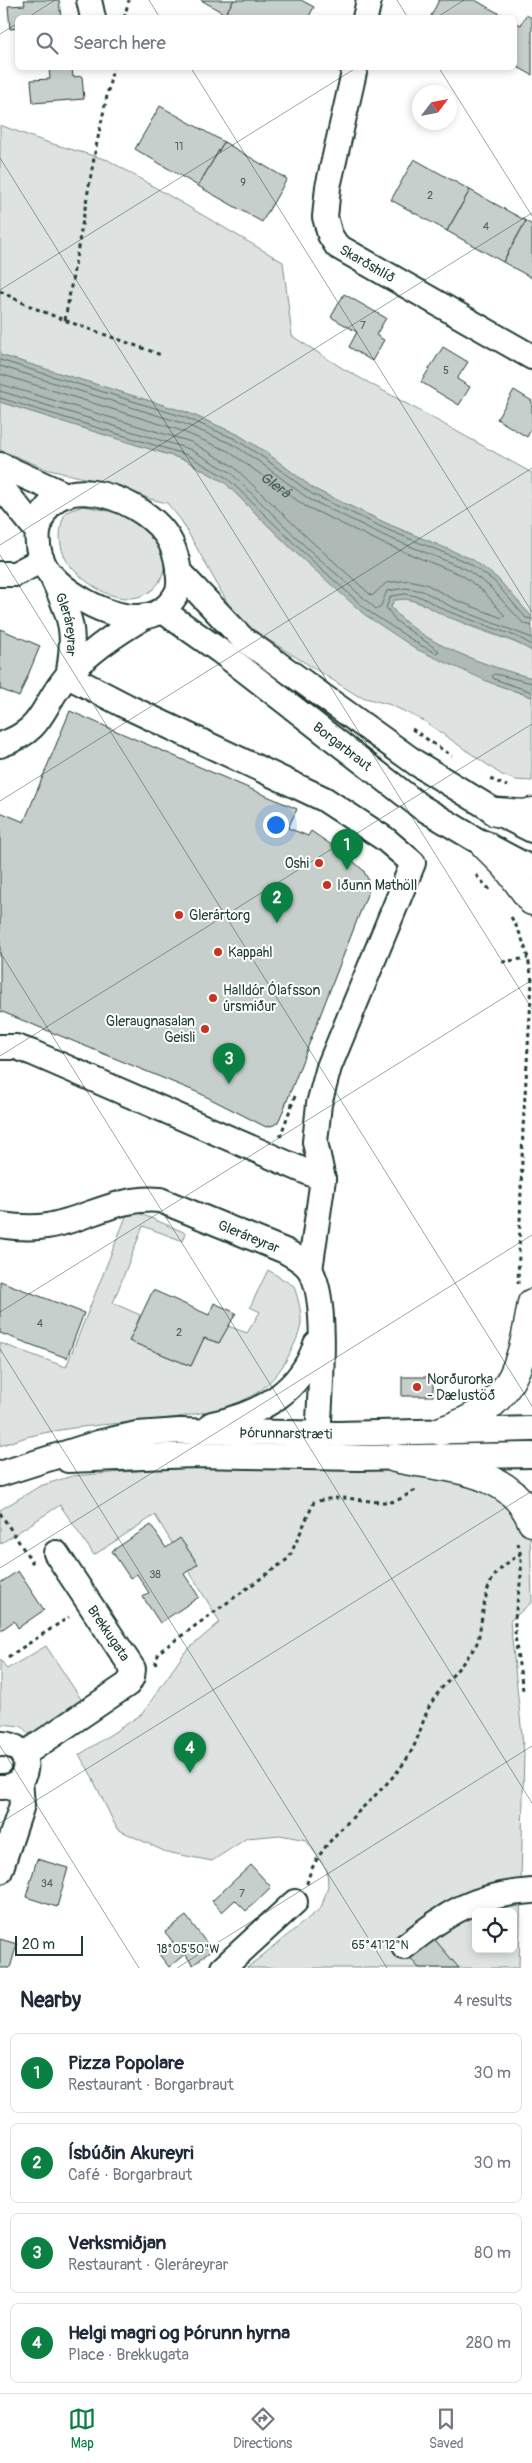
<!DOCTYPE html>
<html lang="en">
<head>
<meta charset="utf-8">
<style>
	body { margin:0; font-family:Pangolin,sans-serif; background:#f6f6f7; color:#1f2937 }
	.controls { position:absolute; right:15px; bottom:15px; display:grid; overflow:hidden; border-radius:8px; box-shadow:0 2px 8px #0003 }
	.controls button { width:45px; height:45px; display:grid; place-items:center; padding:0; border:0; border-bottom:1px solid #e0e1e3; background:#fff; color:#1f2937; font:25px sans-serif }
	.compass { position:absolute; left:412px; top:85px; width:45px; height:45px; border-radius:50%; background:#fff; box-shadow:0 2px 8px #0003; rotate:58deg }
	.scale { position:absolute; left:15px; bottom:12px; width:68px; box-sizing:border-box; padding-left:5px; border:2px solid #1f3d34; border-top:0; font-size:14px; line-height:18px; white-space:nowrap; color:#1f3d34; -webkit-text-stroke:4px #fff; paint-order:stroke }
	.you { position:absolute; left:275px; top:824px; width:18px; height:18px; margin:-12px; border:4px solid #fff; border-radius:50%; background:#1a73e8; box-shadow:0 0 0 8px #1a73e833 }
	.badge { display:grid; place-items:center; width:32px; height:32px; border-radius:50%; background:#0b8043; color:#fff; font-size:16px; font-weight:700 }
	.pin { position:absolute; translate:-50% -41px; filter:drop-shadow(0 1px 2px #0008) }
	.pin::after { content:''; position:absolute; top:26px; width:18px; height:15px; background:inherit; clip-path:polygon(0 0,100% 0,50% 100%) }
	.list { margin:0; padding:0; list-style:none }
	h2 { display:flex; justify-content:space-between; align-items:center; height:65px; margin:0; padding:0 20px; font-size:21px }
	h2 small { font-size:16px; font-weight:400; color:#747a83 }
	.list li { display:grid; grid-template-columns:32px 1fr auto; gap:15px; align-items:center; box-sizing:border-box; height:80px; margin:0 10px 10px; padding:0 10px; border:1px solid #e0e1e3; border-radius:8px }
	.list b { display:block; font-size:19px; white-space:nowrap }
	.list p { margin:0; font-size:16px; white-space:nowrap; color:#747a83 }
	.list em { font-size:16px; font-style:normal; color:#747a83 }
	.icon { flex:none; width:28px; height:28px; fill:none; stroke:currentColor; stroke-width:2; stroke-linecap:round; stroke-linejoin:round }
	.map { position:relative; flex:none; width:532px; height:1968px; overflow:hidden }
	.search { position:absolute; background:#fff; box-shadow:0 2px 8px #0003; left:15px; right:15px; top:15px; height:55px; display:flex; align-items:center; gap:12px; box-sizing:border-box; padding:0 18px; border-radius:8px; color:#747a83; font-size:19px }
	.sheet { height:425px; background:#fff }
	nav { display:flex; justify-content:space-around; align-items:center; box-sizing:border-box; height:70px; border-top:1px solid #e0e1e3; background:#fff; font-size:14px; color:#747a83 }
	nav a { display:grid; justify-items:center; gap:2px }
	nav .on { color:#0b8043 }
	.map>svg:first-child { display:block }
	.green { fill:#dee3e2; stroke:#7e908b; fill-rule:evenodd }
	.water { fill:#afbab7; stroke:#758883 }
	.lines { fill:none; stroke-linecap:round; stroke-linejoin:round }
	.shore { stroke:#596f68; stroke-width:1 }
	.building { fill:#c7cfcc; stroke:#1f3d34 }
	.minor-casing { stroke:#1f3d34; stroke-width:28 }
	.highway-casing { stroke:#1f3d34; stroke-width:31 }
	.path { stroke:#1f3d34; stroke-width:3; stroke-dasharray:4 4; stroke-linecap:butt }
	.minor { stroke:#fff; stroke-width:24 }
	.highway { stroke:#fff; stroke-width:28 }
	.ticks { fill:none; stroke:#1f3d34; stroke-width:1; stroke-opacity:0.45 }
	.poi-dot { fill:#c8321e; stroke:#fff; stroke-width:2 }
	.labels { text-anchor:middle; stroke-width:4; stroke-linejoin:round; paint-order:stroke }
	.number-label { font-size:11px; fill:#49625a }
	.street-label { font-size:14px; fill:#1f3d34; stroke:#fff }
	.poi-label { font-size:14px; fill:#1f3d34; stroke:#fff; text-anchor:start }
	.water-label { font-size:15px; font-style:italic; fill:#4a625b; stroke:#fff }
	.ticks-label { font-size:12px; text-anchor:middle; fill:#1f3d34; stroke:#fff; stroke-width:4; stroke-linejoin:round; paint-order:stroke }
</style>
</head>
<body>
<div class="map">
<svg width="532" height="1968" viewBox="0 0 532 1968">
	<rect width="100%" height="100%" fill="#fff"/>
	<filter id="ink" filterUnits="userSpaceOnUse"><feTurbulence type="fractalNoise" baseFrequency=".02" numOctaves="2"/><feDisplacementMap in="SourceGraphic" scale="10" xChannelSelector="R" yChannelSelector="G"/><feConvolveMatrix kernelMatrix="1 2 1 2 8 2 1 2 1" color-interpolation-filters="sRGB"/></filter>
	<g filter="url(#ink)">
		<g class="green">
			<path d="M0,125L43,141L108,160L283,262L292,336L342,368L532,473V617L497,578L436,544L390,525L314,489L267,453L237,434L186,412L0,355Z"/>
			<path d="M0,402L185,460L224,482L298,555L489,682L532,697V781L515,780L502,775L424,721L391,705L358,696L248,627L231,609L181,520L167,503L150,499L120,486L49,470L0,450Z"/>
			<path d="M83,506C100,509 119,512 134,521C202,561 143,641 73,569C59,555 56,530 66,512Z"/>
			<path d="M406,599C427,604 447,616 467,625C489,634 511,639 532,651V678C489,667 418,643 391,607L394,600Z"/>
			<path d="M129,1209L186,1233L183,1241L143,1226L113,1303L140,1315L130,1341L191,1366L204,1338L219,1343L228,1326L247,1333L260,1312L250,1307L268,1270L294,1286C297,1296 301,1308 301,1319C302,1330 294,1345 289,1355C278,1377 259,1396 234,1404C159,1430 74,1416 0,1446V1343L66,1367Z"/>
			<path d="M293,1464L440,1473L492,1486L530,1534L532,1602L510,1621L524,1754L519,1968H247L321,1908L328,1886L327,1870L306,1840L280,1835L247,1838L212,1861L166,1852L117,1829L88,1769L79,1755L142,1714L185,1652L220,1622L155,1515L94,1555L60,1505L0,1544V1510L40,1486L72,1476L161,1469ZM476,1912H513V1949H476Z"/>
			<path d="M46,1646L83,1702L31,1736L21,1726L0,1724V1659L7,1669Z"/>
		</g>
		<path class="water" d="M0,355L186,412L237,434L267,453L314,489L390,525L472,559L497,578L532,617V651L516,642L445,616L419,602L406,599L394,600L391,607C418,643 489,667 532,678V697L489,682L418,650L365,615L298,555L224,482L185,460L0,402Z"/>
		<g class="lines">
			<g class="shore">
				<path d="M0,360L184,417L235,439L264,458L312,494L388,530L469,563L494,581L526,618L532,619"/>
				<path d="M0,366L182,423L232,444L261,463L309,499L385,536L466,569L489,586L523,623L532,626"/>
				<path id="s1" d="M0,374L179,430L228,451L305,506L382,543L462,575L484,592L505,616L502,618L453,599L426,584L409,580L386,583L372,596L311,541L233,466L191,442L0,384"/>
				<path d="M0,391L189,449L230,472L306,547L376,609L380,608L387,591L406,588L423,591L450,606L532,638"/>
				<path d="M0,398L187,455L227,478L302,551L368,611L420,645L436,653L439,651L396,621L386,607L391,596L406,594L421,597L447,611L518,637L532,645"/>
				<path d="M532,683L495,674L492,676L494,679L532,692"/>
			</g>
		</g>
		<g class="building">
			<path d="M24,0H59L61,18H18V28L10,29L8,6L25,5Z"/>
			<path d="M201,0H234L225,14Z"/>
			<path d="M234,0H301L314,7L308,18H231L225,14Z"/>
			<path d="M439,0H475L507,18H430Z"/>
			<path d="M526,15L532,18V75L514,65V22L521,25Z"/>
			<path d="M49,68H72L73,77L82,76L84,99L33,103L31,80L50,79Z"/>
			<path d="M160,106L224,142L198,186L135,149Z"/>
			<path d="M224,142L287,179L262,222L198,186Z"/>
			<path d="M414,159L470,190L447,231L391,200Z"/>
			<path d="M470,190L526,221L503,262L447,231Z"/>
			<path d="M526,221L532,225V278L503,262Z"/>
			<path d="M344,294L386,318L376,335L384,340L372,361L349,347L357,332L331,317Z"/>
			<path d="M443,347L468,362L457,379L470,387L459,405L421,382Z"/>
			<path d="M514,390L532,401V427L527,437L497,419Z"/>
			<path d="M0,629L40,646L19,697L0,689Z"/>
			<path d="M70,711L297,809L288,828L308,836L311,831L346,855L363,870L368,879V892L283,1111L278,1122L274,1125L266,1127L199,1093L0,1011V812L24,822Z"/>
			<path d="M0,1281L84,1313L67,1358L0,1333Z"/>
			<path d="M153,1290L209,1315L214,1303L236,1313L219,1343L204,1338L191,1366L129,1341Z"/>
			<rect x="402" y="1377" width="31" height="19"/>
			<path d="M151,1525L166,1548L180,1538L198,1564L184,1574L199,1597L160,1623L143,1597L149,1593L137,1574L130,1578L112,1551Z"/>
			<path d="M18,1571L44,1610L18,1628L14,1621L0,1631V1583Z"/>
			<path d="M37,1859L68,1868L57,1907L26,1897Z"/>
			<path d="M251,1865L271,1887L246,1911L235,1900L222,1912L212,1901Z"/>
			<path d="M186,1916L212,1950L193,1965L185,1954L169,1967L158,1953L173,1942L165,1932Z"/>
			<path d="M430,1934L459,1968H419L407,1954Z"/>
			<path d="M0,1939L17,1944L10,1968H0Z"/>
		</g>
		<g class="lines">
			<defs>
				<g id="minor">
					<path d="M89,0L93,18"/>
					<path d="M365,18L369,0"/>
					<path id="s2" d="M355,68L328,187L325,217L330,235L337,246L532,357"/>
					<path d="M0,465L66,495"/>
					<path d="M0,485L38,532C36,548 41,565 53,577C76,602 139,635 168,605C173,600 178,593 179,586C180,567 175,546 164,532C136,495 47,465 38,532"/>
					<path d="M178,571L242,638L416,763L496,812L532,830"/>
					<path d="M0,574H15L42,560"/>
					<path id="s3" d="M54,581C72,620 76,633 68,676"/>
					<path id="s4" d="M163,611L220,651L421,807L473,838L532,869"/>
					<path d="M68,676L128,707L324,799L385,839L413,863L329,1067L319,1104L315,1142L323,1179"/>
					<path d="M0,745C46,730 41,705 68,675C90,651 118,632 146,616"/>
					<path d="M0,1047H16L33,1053L323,1179L310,1270"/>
					<path id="s5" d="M0,1225C15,1227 31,1229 47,1226C86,1220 117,1196 160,1200L285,1251C294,1256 304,1261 310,1270C331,1300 318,1417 317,1457"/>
					<path d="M212,1424C259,1415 301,1391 316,1344"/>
					<path d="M68,1460L194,1455L359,1458L532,1455"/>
					<path id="s6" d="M0,1474L98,1443L137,1434L180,1431L338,1434L532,1429"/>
					<path d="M0,1744C34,1742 34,1789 0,1787"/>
					<path d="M23,1755L128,1684L132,1677L133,1669L56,1553"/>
					<path d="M0,1871L22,1805L20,1780"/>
					<path d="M404,1947C449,1912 473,1895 532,1891"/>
					<path d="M223,1968L295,1902"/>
				</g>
				<g id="highway">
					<path d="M496,812L525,814L532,812"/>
					<path d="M485,845L506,866L532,901"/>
					<path d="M441,1431C511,1408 521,1370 532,1303"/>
					<path d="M395,1458C443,1468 512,1468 532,1522"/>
				</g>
			</defs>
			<use href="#minor" class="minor-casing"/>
			<use href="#highway" class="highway-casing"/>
			<g class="path">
				<path d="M124,18L129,0"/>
				<path d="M0,291C51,319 107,334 161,355"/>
				<path d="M65,320L96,147L113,68"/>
				<path d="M412,729L452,756"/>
				<path d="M490,779L507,786"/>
				<path d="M476,875L492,892"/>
				<path d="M511,917C524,938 529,958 532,982L523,1128L518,1284"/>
				<path d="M502,962L528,958"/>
				<path d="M280,1137L295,1096"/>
				<path d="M0,1513L34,1565"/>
				<path d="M518,1543C526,1574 517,1591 515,1620C514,1642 520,1668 523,1690"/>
				<path d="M8,1657L69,1617"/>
				<path d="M155,1665L159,1652L289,1558L314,1502C346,1493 358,1502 387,1502C399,1503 408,1492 419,1489"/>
				<path d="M307,1884C316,1835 390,1795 413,1748C420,1734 423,1719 430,1705C443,1683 463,1666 476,1645C479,1639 480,1629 481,1622C488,1585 487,1576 520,1554"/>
			</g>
			<use href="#minor" class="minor"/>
			<use href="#highway" class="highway"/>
		</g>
	</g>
	<path class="ticks" d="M149,0L160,18M397,0L408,18M27,18L55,0M436,18L464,0M0,34L18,23M191,68L532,612M439,68L532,216M0,158L532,1009M0,290L356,68M0,545L532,213M0,555L532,1406M0,801L532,468M0,952L532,1803M0,1056L532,724M0,1312L532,980M0,1349L387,1968M0,1568L532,1235M0,1746L139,1968M0,1823L532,1491M177,1968L532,1746"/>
	<g class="poi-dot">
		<circle cx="319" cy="863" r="5"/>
		<circle cx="327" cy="885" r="5"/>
		<circle cx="179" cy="915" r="5"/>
		<circle cx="218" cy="952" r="5"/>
		<circle cx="213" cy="998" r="5"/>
		<circle cx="205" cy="1029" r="5"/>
		<circle cx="417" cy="1387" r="5"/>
	</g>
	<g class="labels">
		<g class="number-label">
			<text x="179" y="150">11</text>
			<text x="243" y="186">9</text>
			<text x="430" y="199">2</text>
			<text x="486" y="230">4</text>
			<text x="363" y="329">7</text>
			<text x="446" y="374">5</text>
			<text x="40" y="1327">4</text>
			<text x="179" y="1336">2</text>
			<text x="155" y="1578">38</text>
			<text x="47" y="1887">34</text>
			<text x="242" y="1897">7</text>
		</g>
		<g class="street-label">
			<text dy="5" stroke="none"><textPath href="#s2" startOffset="219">Skarðshlíð</textPath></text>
			<text dy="5" stroke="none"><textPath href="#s3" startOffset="46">Gleráreyrar</textPath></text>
			<text dy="5" stroke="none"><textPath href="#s4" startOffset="225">Borgarbraut</textPath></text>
			<text dy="5" stroke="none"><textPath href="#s5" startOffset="260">Gleráreyrar</textPath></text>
			<text dy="5" stroke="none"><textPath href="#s6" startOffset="292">Þórunnarstræti</textPath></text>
			<text transform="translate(109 1633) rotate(56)" y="5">Brekkugata</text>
		</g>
		<g class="poi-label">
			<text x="309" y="868" text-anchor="end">Oshi</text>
			<text x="337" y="890">Iðunn Mathöll</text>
			<text x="189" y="920">Glerártorg</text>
			<text x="228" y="957">Kappahl</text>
			<text x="223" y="995">Halldór Ólafsson<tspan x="223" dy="16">úrsmiður</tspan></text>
			<text x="195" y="1026" text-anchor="end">Gleraugnasalan<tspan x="195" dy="16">Geisli</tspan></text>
			<text x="427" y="1384">Norðurorka<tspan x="427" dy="16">- Dælustöð</tspan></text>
		</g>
		<g class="water-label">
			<text dy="5" stroke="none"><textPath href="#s1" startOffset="299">Glerá</textPath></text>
		</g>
	</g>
	<g class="ticks-label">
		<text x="380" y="1949">65°41'12"N</text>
		<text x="188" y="1953">18°05'50"W</text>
	</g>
</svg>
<div class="controls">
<button><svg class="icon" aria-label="locate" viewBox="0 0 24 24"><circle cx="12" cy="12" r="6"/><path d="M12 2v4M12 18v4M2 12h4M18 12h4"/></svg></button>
</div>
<svg class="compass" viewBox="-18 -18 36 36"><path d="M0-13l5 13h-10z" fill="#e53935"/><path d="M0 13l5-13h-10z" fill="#747a83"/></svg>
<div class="scale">20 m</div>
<div class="you"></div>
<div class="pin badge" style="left:347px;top:870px">1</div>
<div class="pin badge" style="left:277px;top:923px">2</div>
<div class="pin badge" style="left:229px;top:1084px">3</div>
<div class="pin badge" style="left:190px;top:1773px">4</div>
<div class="search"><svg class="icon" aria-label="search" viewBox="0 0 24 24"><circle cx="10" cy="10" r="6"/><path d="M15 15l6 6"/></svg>Search here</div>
</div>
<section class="sheet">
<h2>Nearby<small>4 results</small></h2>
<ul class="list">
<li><span class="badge">1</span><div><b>Pizza Popolare</b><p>Restaurant · Borgarbraut</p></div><em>30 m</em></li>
<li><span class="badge">2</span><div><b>Ísbúðin Akureyri</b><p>Café · Borgarbraut</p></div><em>30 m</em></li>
<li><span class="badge">3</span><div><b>Verksmiðjan</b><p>Restaurant · Gleráreyrar</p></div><em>80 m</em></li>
<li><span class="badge">4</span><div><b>Helgi magri og Þórunn hyrna</b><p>Place · Brekkugata</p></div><em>280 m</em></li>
</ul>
</section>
<nav>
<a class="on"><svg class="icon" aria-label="map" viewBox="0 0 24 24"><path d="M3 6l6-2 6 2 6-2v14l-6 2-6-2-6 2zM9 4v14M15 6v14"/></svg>Map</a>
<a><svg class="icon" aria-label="directions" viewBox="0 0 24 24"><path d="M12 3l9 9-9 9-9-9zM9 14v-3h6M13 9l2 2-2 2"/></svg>Directions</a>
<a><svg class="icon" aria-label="saved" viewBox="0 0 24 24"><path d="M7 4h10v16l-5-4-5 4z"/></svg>Saved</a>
</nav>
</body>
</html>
